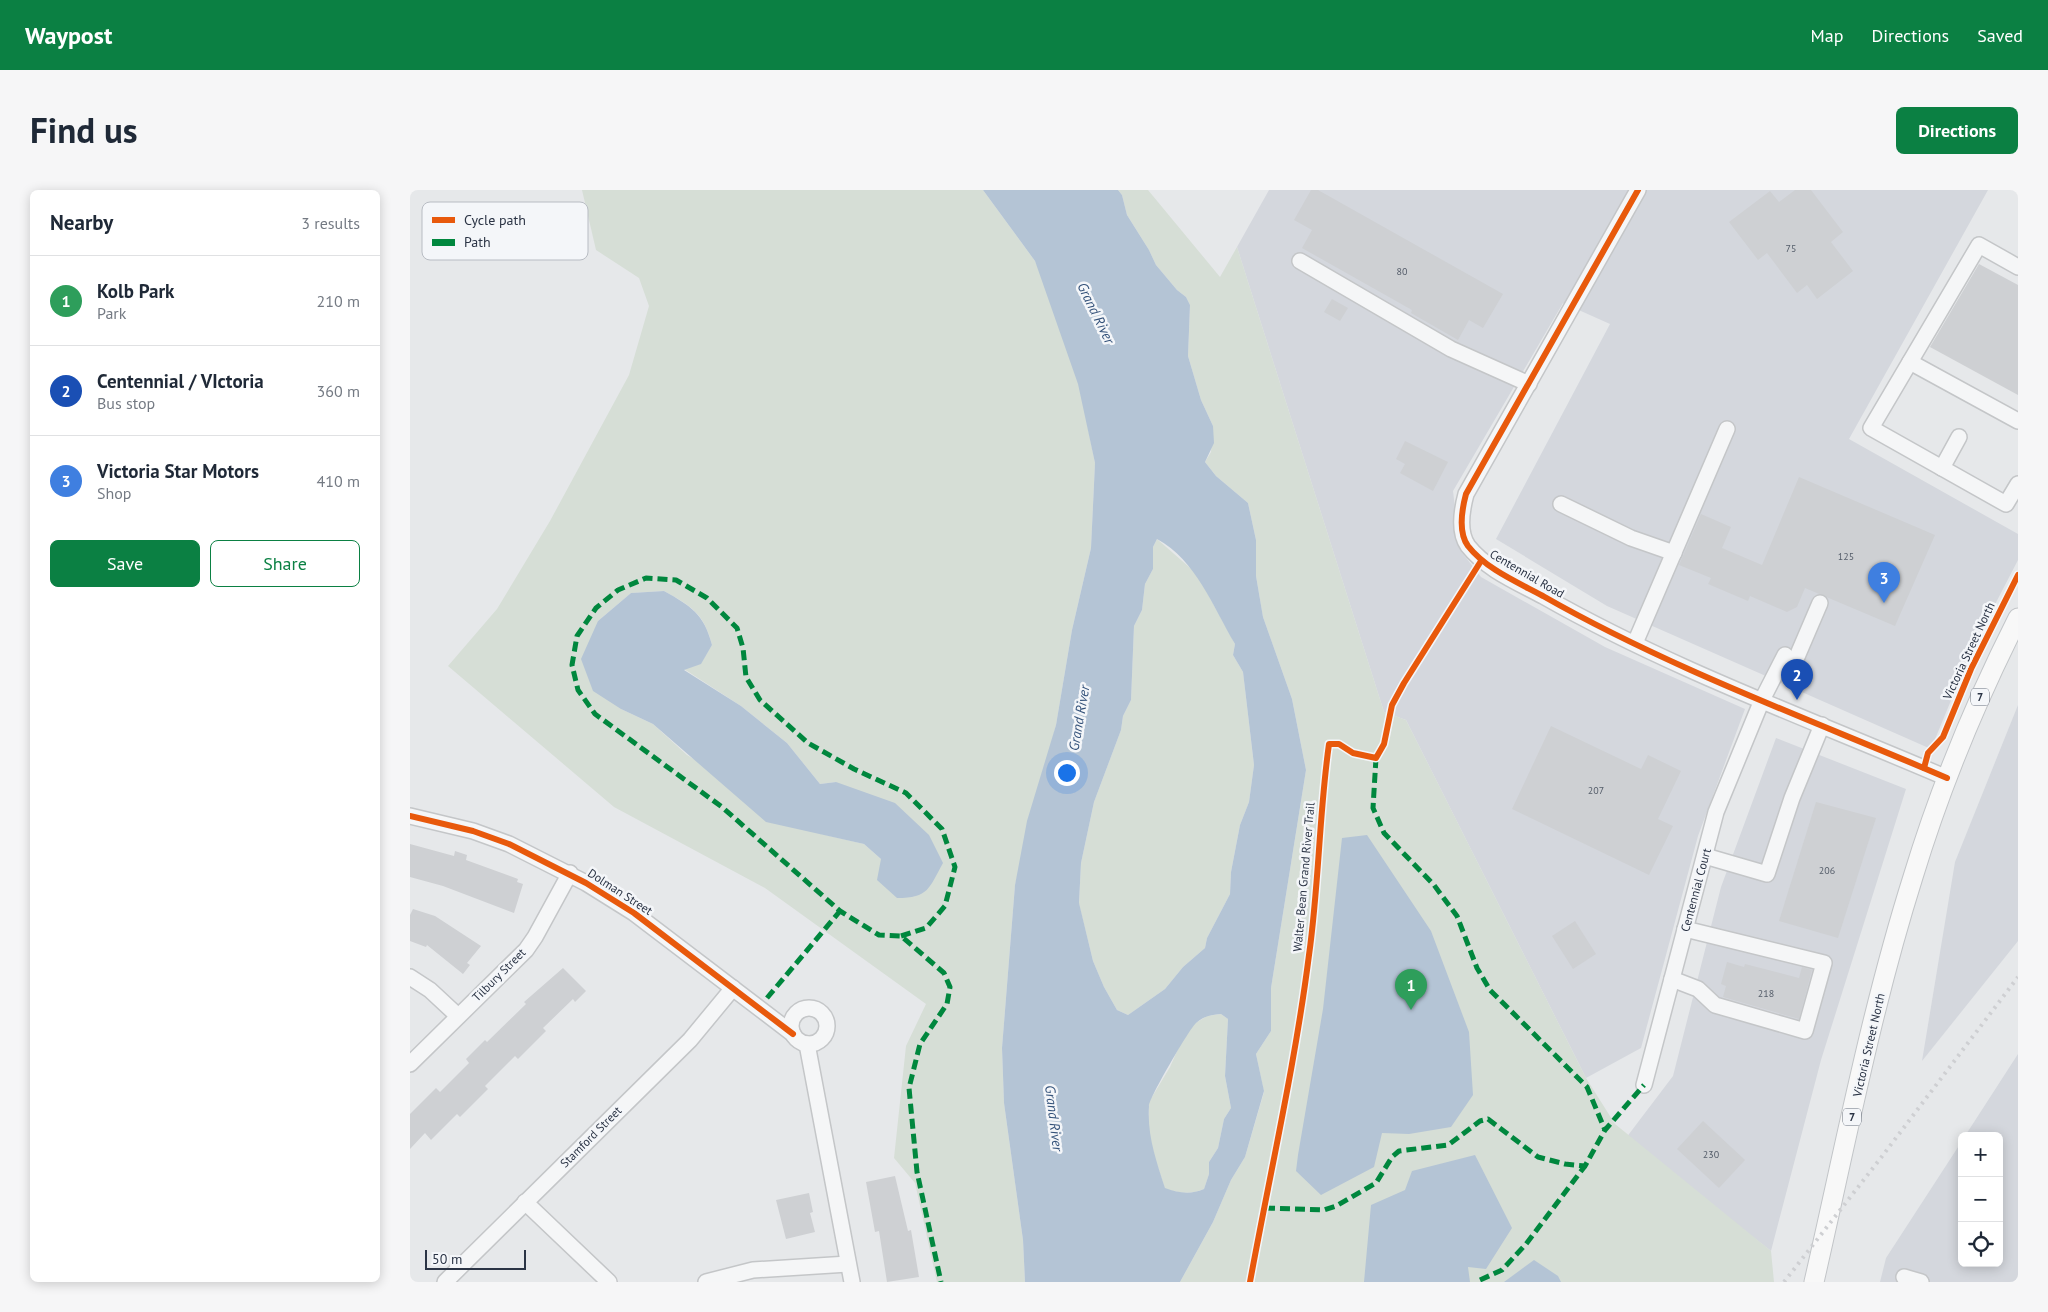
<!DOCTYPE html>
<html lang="en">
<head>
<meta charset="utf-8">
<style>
	body { margin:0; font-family:"PT Sans",sans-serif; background:#f6f6f7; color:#1f2937 }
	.controls { position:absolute; right:15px; bottom:15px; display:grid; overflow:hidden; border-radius:8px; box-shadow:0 2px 12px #0003 }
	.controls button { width:45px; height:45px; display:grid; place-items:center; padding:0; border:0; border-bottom:1px solid #e0e1e3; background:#fff; color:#1f2937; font:25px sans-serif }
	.scale { position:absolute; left:15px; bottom:12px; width:101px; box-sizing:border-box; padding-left:5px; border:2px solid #2b3445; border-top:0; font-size:14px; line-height:18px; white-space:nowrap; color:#2b3445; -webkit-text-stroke:4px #f4f6f9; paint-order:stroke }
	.you { position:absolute; left:656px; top:582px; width:18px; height:18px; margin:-12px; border:4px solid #fff; border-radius:50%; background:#1a73e8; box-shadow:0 0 0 8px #1a73e833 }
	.badge { display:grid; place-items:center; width:32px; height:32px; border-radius:50%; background:#0b8043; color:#fff; font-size:16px; font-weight:700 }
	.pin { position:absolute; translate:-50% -41px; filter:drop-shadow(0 1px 2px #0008) }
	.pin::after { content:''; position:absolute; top:26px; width:18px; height:15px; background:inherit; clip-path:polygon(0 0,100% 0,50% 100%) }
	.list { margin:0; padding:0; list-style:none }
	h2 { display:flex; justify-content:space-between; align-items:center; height:65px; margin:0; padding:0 20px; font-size:21px }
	h2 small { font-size:16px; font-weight:400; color:#747a83 }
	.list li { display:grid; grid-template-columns:32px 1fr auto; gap:15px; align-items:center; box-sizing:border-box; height:90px; padding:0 20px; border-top:1px solid #e0e1e3 }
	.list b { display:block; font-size:19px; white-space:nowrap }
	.list p { margin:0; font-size:16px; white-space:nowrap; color:#747a83 }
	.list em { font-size:16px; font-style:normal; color:#747a83 }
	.actions { display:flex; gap:10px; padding:15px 20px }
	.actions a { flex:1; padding:11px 0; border:1px solid #0b8043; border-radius:8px; text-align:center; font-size:18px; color:#0b8043 }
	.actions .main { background:#0b8043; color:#fff }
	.icon { flex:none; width:28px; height:28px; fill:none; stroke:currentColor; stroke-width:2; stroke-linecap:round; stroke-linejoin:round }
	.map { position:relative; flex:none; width:1608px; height:1092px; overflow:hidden; border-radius:8px }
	header { display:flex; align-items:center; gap:30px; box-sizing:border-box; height:70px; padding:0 25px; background:#0b8043; color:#fff }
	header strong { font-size:24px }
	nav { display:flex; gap:28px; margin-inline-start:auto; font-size:18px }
	.intro { display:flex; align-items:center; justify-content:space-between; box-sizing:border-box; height:120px; padding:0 30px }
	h1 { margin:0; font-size:35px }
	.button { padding:12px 22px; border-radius:8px; background:#0b8043; color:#fff; font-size:18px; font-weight:700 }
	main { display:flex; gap:30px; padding:0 30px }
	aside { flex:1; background:#fff; border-radius:8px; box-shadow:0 2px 12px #0003 }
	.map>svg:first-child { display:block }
	.built { fill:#d4d7dd }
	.green { fill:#d6ded6; fill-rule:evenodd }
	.water { fill:#b4c4d5; fill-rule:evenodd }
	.building { fill:#ced0d3 }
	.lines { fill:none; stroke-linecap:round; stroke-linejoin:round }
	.minor-casing { stroke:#c4c6c8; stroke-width:18 }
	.major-casing { stroke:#c2c5c8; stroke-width:21 }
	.minor { stroke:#f5f6f7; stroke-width:15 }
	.major { stroke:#f8f8f8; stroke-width:19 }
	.rail { stroke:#cecfd2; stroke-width:4; stroke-dasharray:2.5 5; stroke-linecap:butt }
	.quiet { stroke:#00873e; stroke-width:5; stroke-dasharray:10 5; stroke-linecap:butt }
	.cycleway-casing { stroke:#f4f6f9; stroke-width:9 }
	.cycleway { stroke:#e8590c; stroke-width:6 }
	.labels { text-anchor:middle; stroke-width:5; stroke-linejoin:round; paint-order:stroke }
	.number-label { font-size:10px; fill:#545c69 }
	.shield { fill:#f4f6f9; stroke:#676e7b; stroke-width:1 }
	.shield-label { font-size:11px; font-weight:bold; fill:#2b3445 }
	.street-label { font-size:12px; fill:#2b3445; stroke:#f4f6f9 }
	.water-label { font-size:14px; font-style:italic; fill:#34527a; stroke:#f4f6f9 }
	.key { fill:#f4f6f9; stroke:#b8bcc3; stroke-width:1 }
	.key-label { font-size:14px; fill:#2b3445 }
</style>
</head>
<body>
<header>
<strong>Waypost</strong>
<nav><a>Map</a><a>Directions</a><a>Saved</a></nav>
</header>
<div class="intro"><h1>Find us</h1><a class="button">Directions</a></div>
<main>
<aside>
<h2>Nearby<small>3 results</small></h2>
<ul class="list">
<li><span class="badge" style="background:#2e9e5b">1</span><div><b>Kolb Park</b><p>Park</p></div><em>210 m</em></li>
<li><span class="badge" style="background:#1a4fb4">2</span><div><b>Centennial / VIctoria</b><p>Bus stop</p></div><em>360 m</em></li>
<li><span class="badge" style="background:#3f7fe0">3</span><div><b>Victoria Star Motors</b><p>Shop</p></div><em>410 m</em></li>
</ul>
<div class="actions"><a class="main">Save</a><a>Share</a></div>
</aside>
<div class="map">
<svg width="1608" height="1092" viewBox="0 0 1608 1092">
	<rect width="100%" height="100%" fill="#e6e8ea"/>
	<g class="built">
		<path d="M859,0H1578L1439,249L1608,344V370L1563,457L1521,559L1197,416L1086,349L1200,134L1153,113L1043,301L1050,360L1071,387L1195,457L1335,519L1288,646L1231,858L1176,888L996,530L974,522L827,57Z"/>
		<path d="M1608,515V751L1512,871L1545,672Z"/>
		<path d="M1366,548L1496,599L1411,870L1361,1061L1216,948L1263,886L1311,697Z"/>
		<path d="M1608,864V1092H1470L1476,1068L1552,951V1073H1589V946H1555Z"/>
	</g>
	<g class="green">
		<path d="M172,0H573L625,71L659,144L685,273L681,358L662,440L646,535L605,695L592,858L594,913L613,1050L615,1092H527L505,993L484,968L496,856L516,814L355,698L204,617L38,476L87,419L140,331L219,185L239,116L229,88L186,60ZM254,401C281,416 294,423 302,455L291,473L274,479L331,516L377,553L410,594L426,592L505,708L471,669L454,654L411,644L277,565L243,534L211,519L188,431L221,403Z"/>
		<path d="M708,0H738L810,87L827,57L974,522L996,530L1176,888L1205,934L1361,1061L1364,1092H770L803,1032L821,990L835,967L854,902L846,864L861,841V798L896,580L882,509L853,427L846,386V350L838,313L806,286L795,272L801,262L803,236L791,210L778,166L780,115L776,107L767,100L746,75L739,60L717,25L712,5Z"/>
		<path d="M747,349L787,384L825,454L823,465L833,482L844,575L839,612L830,635L821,682L820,704L797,748L795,758L773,777L755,799L718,825L707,820L694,797L683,771L669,714L671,673L684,612L711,540L713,526L721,510L724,436L732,420L735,394L743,379V357Z"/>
		<path d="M811,824L818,829L815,886L821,918L814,929L808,958L799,972V984L794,999C780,1005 770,1003 755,999L743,962L738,937L739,912L760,877L772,850L784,834L797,826Z"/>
	</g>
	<g class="water">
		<path d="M573,0H708L712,5L717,25L739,60L746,75L767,100L776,107L780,115L778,166L791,210L803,236L804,253L795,272L806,286L838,313L846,350V386L853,427L882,509L896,580L861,798V841L846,864L854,901L835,967L821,990L803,1032L770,1092H615L613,1050L594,913L592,858L605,695L617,631L646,535L662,440L681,358L685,273L668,194L625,71ZM747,349C786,370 803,417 825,454L823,465L833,482L844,575L839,612L830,635L821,682L820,704L797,748L795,758L773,777L755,799L718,825L707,820L694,797L683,771L669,713L671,673L684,612L711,540L713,526L721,510L724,436L732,420L735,394L743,379V357ZM811,824L818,829L815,886L821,918L814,929L808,958L799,972V984L794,999C780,1005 769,1003 755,998C746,970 737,945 739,916C739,908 780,838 786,833C794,826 801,825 811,824Z"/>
		<path d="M254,401C281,416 294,424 302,455L291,474L274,480L331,516L377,553L410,594L426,592L485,613L519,645L533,673C519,698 519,708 487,708L467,690L471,669L454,654L356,632L243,534L211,519L183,501L171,469L188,431L221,403Z"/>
		<path d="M957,645L1021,741L1059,842L1063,905L1041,937L999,944L972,943L964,977L911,1005L886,981L888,965L913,819L932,648Z"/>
		<path d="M1065,965L1102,1038L1076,1079L1058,1077L1060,1092H954L961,1015L995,1000L1002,981Z"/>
		<path d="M1124,1070L1148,1086L1151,1092H1094Z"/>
	</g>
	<g class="building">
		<path d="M901,0H908L1093,104L1073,138L1059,130L1048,150L1001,123L1002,120L892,58L902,40L884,30Z"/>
		<path d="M1385,0H1401L1433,42L1421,52L1443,81L1407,109L1397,95L1387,103L1357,63L1348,70L1319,32L1360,1L1369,12Z"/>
		<path d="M1569,74L1608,95V205L1520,157Z"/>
		<path d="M922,109L938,118L930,131L914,122Z"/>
		<path d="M995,251L1038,272L1023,301L990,283L995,274L986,269Z"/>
		<path d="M1389,287L1525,345L1485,436L1395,398L1387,417L1377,422L1340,406L1338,411L1298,394L1301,388L1269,375L1291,324L1321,337L1312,358L1352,375Z"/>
		<path d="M1141,536L1231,579L1238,565L1271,581L1248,629L1263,636L1239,685L1102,619Z"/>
		<path d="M1406,612L1466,628L1428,748L1369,731Z"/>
		<path d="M0,654L44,666L45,661L57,665L56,670L108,689L107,692L113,694L104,723L33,696L0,687Z"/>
		<path d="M3,719L25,726L71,756L57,773L60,775L53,784L17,755L16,757L0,751V725Z"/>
		<path d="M1165,731L1186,764L1163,779L1142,746Z"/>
		<path d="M1317,772L1334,777L1335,774L1389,788L1392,777L1402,780L1389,829L1313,807L1316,796L1311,794Z"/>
		<path d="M153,778L176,801L165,812L163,809L133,838L136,841L108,869L105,866L75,896L78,899L50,927L47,924L21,950L15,943L0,959V924L26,898L30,902L59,873L56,869L75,850L77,852L116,814L114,812Z"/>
		<path d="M1293,931L1335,970L1309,998L1267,959Z"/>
		<path d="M485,986L498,1041L501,1040L509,1087L477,1092L469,1041L465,1042L456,992Z"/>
		<path d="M399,1003L403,1022L400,1023L405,1042L376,1049L366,1010Z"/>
	</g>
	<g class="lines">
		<defs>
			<g id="minor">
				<path d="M1228,0L1056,304C1052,319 1048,342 1058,356C1076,379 1107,392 1133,406C1261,479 1402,530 1537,588"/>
				<path d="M890,71L1041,159L1119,194"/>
				<path d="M1608,77L1569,55L1461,238L1596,314L1608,294"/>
				<path d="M1500,172L1608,231"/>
				<path d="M1532,278L1549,247"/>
				<path d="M1151,314L1221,348L1264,363"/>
				<path d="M1225,453L1317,239"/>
				<path d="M1386,469L1410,413"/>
				<path d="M0,626L63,641L99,654L176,693L224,723L383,844"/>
				<path d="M1295,666L1357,684L1382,608L1412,535"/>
				<path d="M0,787L20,800L48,826"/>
				<path d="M1262,789L1288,799L1305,815L1395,841L1414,773L1275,739"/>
				<circle cx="399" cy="836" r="18"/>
				<path d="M397,854L442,1092"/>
				<path d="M0,874L116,760L125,747L160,683"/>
				<path d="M1234,895L1306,622L1352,510L1375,465"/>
				<path d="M115,1012L199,1092"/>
				<path d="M1494,1087L1511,1092"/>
				<path d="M35,1092L280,850L323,798"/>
				<path d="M296,1092L343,1080L438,1074"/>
			</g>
			<path id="major" d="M1404,1092C1435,957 1461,820 1503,687C1530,598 1566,511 1608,428"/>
		</defs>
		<use href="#minor" class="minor-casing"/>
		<use href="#major" class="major-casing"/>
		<use href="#minor" class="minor"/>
		<use href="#major" class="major"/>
		<path class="rail" d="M1374,1092L1470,969L1608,787"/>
		<g class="quiet">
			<path d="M966,568L963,618L974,643L1024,695L1047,726L1067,778L1080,800L1177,897L1195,940"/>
			<path d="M491,746L516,738L535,716L545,677L532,639L496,603L444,579L398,553L350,510L336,487L333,458L327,438L297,408L266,390L236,388L208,400L186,418L167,446L162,475L168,500L185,524L312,617L430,721L469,745L491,746L534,783L540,797L537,814L510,854L499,898L507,982L531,1092"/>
			<path d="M357,808L430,721"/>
			<path d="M855,1018L914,1020L926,1016L966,993L982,967L989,961L1038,955L1070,931L1078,929L1128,967L1155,974L1175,976L1195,940L1234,895"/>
			<path d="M1070,1090L1092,1080L1116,1054L1175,976"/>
		</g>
		<defs>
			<g id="cycleway">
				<path d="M1228,0L1056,304C1052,319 1048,342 1058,356C1076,379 1107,392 1133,406C1261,479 1402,530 1537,588"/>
				<path d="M1514,578L1518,563L1533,547L1561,479L1608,385"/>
				<path d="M0,626L63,641L99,654L176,693L224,723L383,844"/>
				<path d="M840,1092C860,983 885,875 899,765C909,695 909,624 919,554H929L943,563L966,568L974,554L982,515L994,493L1071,371"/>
			</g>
		</defs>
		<use href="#cycleway" class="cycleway-casing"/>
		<use href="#cycleway" class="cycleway"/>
	</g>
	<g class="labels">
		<g class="number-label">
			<text x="1381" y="62">75</text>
			<text x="992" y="85">80</text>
			<text x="1436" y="370">125</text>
			<text x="1186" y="604">207</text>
			<text x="1417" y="684">206</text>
			<text x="1356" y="807">218</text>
			<text x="1301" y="968">230</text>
		</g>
		<g class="shield">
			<rect x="1561" y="498.5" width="18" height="17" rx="4"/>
			<rect x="1433" y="918.5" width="18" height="17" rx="4"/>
		</g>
		<g class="shield-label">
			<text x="1570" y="511">7</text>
			<text x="1442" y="931">7</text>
		</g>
		<g class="street-label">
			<text transform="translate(1117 384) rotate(30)" y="4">Centennial Road</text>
			<text transform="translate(1559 461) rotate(-65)" y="4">Victoria Street North</text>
			<text transform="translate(894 687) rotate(-85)" y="4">Walter Bean Grand River Trail</text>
			<text transform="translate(1286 700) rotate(-75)" y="4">Centennial Court</text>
			<text transform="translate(210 702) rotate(33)" y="4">Dolman Street</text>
			<text transform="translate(89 785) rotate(-45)" y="4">Tilbury Street</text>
			<text transform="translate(1459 855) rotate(-77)" y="4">Victoria Street North</text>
			<text transform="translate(181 947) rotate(-45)" y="4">Stamford Street</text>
		</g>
		<g class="water-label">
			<text transform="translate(686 123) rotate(64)" y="5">Grand River</text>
			<text transform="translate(669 528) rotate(-80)" y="5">Grand River</text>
			<text transform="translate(644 928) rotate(83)" y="5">Grand River</text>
		</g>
	</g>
	<rect x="12" y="12" width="166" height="58" rx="8" class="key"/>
	<rect x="22" y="27" width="23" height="6" fill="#e8590c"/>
	<rect x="22" y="49" width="23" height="7" fill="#00873e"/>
	<g class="key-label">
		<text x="54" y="35">Cycle path</text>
		<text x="54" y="57">Path</text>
	</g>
</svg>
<div class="controls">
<button>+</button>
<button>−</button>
<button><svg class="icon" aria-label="locate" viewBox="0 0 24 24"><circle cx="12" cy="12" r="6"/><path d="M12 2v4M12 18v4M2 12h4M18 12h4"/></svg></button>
</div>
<div class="scale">50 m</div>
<div class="you"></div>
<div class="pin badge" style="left:1001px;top:820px;background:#2e9e5b">1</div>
<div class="pin badge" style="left:1387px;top:510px;background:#1a4fb4">2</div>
<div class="pin badge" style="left:1474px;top:413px;background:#3f7fe0">3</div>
</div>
</main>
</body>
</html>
